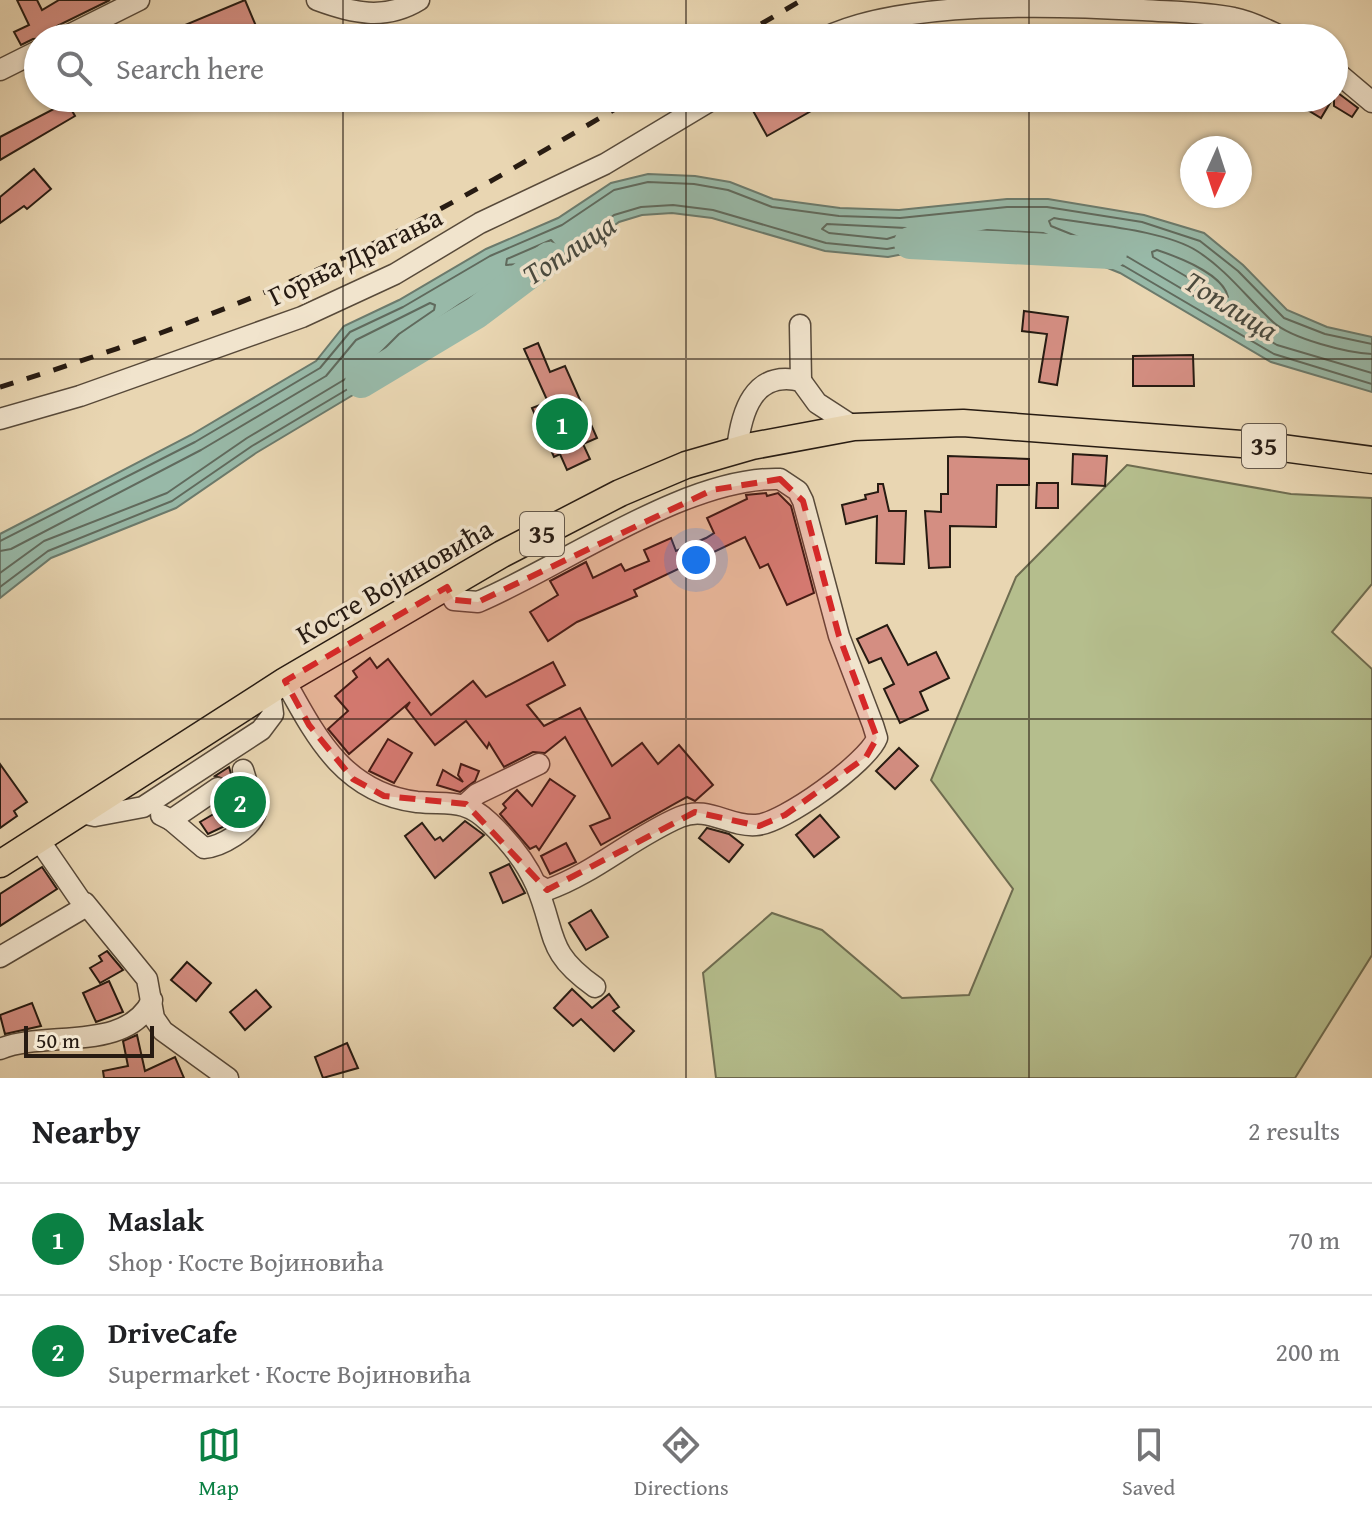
<!DOCTYPE html>
<html lang="en">
<head>
<meta charset="utf-8">
<style>
	body { margin:0; font-family:"Gentium Book Plus",serif; background:#f2f2f2; color:#202124 }
	.compass { position:absolute; left:1180px; top:136px; width:72px; height:72px; border-radius:50%; background:#fff; box-shadow:0 2px 6px #0004; rotate:183deg }
	.scale { position:absolute; left:24px; bottom:20px; width:130px; box-sizing:border-box; padding-left:8px; border:4px solid #271b12; border-top:0; font-size:22px; line-height:28px; white-space:nowrap; color:#271b12; -webkit-text-stroke:6px #f1e4cd; paint-order:stroke }
	.you { position:absolute; left:696px; top:560px; width:28px; height:28px; margin:-20px; border:6px solid #fff; border-radius:50%; background:#1a73e8; box-shadow:0 0 0 12px #1a73e833 }
	.badge { display:grid; place-items:center; width:52px; height:52px; border-radius:50%; background:#0b8043; color:#fff; font-size:26px; font-weight:700 }
	.pin { position:absolute; translate:-50% -50%; border:4px solid #fff; box-shadow:0 2px 8px #0006 }
	.list { margin:0; padding:0; list-style:none }
	h2 { display:flex; justify-content:space-between; align-items:center; height:104px; margin:0; padding:0 32px; font-size:34px }
	h2 small { font-size:26px; font-weight:400; color:#757577 }
	.list li { display:grid; grid-template-columns:52px 1fr auto; gap:24px; align-items:center; box-sizing:border-box; height:112px; padding:0 32px; border-top:2px solid #e0e0e0 }
	.list b { display:block; font-size:30px; white-space:nowrap }
	.list p { margin:0; font-size:26px; white-space:nowrap; color:#757577 }
	.list em { font-size:26px; font-style:normal; color:#757577 }
	.icon { flex:none; width:44px; height:44px; fill:none; stroke:currentColor; stroke-width:2; stroke-linecap:round; stroke-linejoin:round }
	.map { position:relative; flex:none; width:1372px; height:1078px; overflow:hidden }
	.search { position:absolute; background:#fff; box-shadow:0 2px 6px #0004; left:24px; right:24px; top:24px; height:88px; display:flex; align-items:center; gap:20px; box-sizing:border-box; padding:0 28px; border-radius:44px; color:#757577; font-size:30px }
	.sheet { height:328px; background:#fff }
	nav { display:flex; justify-content:space-around; align-items:center; box-sizing:border-box; height:112px; border-top:2px solid #e0e0e0; background:#fff; font-size:22px; color:#757577 }
	nav a { display:grid; justify-items:center; gap:4px }
	nav .on { color:#0b8043 }
	.map>svg:first-child { display:block }
	.green { fill:#b5be8d; stroke:#6e6c50; stroke-width:2 }
	.water { fill:#98b9a8; stroke:#6b7a6c; stroke-width:2 }
	.lines { fill:none; stroke-linecap:round; stroke-linejoin:round }
	.shore { stroke:#606a5d; stroke-width:2 }
	.river { stroke:#98b9a8; stroke-width:32 }
	.building { fill:#d48e82; stroke:#271b12; stroke-width:2 }
	.minor-casing { stroke:#584a3a; stroke-width:23 }
	.major-casing { stroke:#271b12; stroke-width:29 }
	.minor { stroke:#f1e4cd; stroke-width:20 }
	.major { stroke:#e9d6b2; stroke-width:26 }
	.rail { stroke:#271b12; stroke-width:5; stroke-dasharray:14 14; stroke-linecap:butt }
	.marked { fill:#d62828; fill-opacity:0.2; stroke:#d62828; stroke-width:6; stroke-dasharray:16 10; stroke-linejoin:round }
	.grid { fill:none; stroke:#271b12; stroke-width:2; stroke-opacity:0.55 }
	.labels { text-anchor:middle; stroke-width:7; stroke-linejoin:round; paint-order:stroke }
	.shield { fill:#f1e4cd; stroke:#64574a; stroke-width:2 }
	.shield-label { font-size:26px; font-weight:bold; fill:#271b12 }
	.street-label { font-size:28px; fill:#271b12; stroke:#f1e4cd }
	.water-label { font-size:30px; font-style:italic; fill:#494a3f; stroke:#f1e4cd }
</style>
</head>
<body>
<div class="map">
<svg width="1372" height="1078" viewBox="0 0 1372 1078">
	<rect width="100%" height="100%" fill="#e9d6b2"/>
	<filter id="stains"><feTurbulence type="fractalNoise" baseFrequency=".0025" numOctaves="4"/><feColorMatrix values="0 0 0 0 .2 0 0 0 0 .09 0 0 0 0 .02 0 0 0 .5 -.17"/></filter>
	<radialGradient id="worn" r=".72"><stop offset=".6" stop-color="#630" stop-opacity="0"/><stop offset="1" stop-color="#630" stop-opacity=".3"/></radialGradient>
	<path class="green" d="M1127,465L1291,494L1372,498V584L1332,632L1372,669V955L1295,1078H716L703,973L772,913L822,930L902,998L969,995L1013,889L931,780L1016,577Z"/>
	<path class="water" d="M648,174L695,176L730,182L773,199L840,208L899,210L1007,199H1048L1144,215L1204,233L1243,265L1287,310L1327,327L1372,337V392L1271,362L1120,273L1041,241L987,238L888,257L825,251L712,218L672,213L642,215L619,222L544,280L507,285L464,311L411,348L378,380L256,453L176,508L51,558L0,598V534L191,435L316,361L344,326L399,300L486,249L558,218L611,183Z"/>
	<g class="lines">
		<g class="shore">
			<path d="M827,224L906,228L909,232L887,239L829,233L822,229Z"/>
			<path d="M551,240L556,246L536,263L506,265L507,259Z"/>
			<path d="M1157,250C1178,257 1223,274 1228,297L1223,298L1153,257L1152,252Z"/>
			<path d="M1372,354C1348,353 1292,339 1273,322C1248,299 1227,270 1197,251C1164,230 1093,225 1054,218L1049,221L1051,226L1128,257L1277,345L1372,373"/>
			<path d="M0,541L195,442L320,368L350,332L403,307L490,256L562,225L614,190L648,182L694,184L728,190L772,207L839,216L900,218L1007,207H1047L1142,222L1200,241L1238,271L1284,318L1325,334L1372,344"/>
			<path d="M0,551L11,549L201,450L326,376L356,340L430,303L435,305L434,310L399,334L367,366L247,438L167,493L44,541L0,573"/>
			<path d="M0,587L48,551L172,501L252,446L373,374L406,341L460,304L503,278L541,272L614,215L641,207L673,205L713,210L826,243L887,249L987,230L1043,233L1124,266L1274,354L1372,384"/>
		</g>
		<g class="river">
			<path d="M910,243L1111,253"/>
			<path d="M361,382L476,313L549,258"/>
		</g>
	</g>
	<g class="building">
		<path d="M17,0H37L42,10L59,0H110L57,26L50,38L33,39L21,45L14,32L29,25Z"/>
		<path d="M245,0L256,26L227,38H190L185,25Z"/>
		<path d="M1334,90L1358,108L1352,117L1334,106Z"/>
		<path d="M746,98H834L767,136Z"/>
		<path d="M1288,98H1333L1321,118Z"/>
		<path d="M67,102L75,116L0,160V137Z"/>
		<path d="M34,169L51,189L27,209L24,206L0,223V197Z"/>
		<path d="M1024,311L1068,317L1057,385L1039,382L1047,334L1022,331Z"/>
		<path d="M538,343L550,372L565,366L597,438L583,444L590,459L567,470L560,454L554,457L532,408L548,402L524,349Z"/>
		<path d="M1193,355L1194,386H1133V356Z"/>
		<path d="M1073,454L1107,456L1105,486L1072,484Z"/>
		<path d="M948,456L1029,459V485H997L996,527L950,526V567L929,568L925,511L941,512V494H948Z"/>
		<path d="M1037,483H1058V508H1036Z"/>
		<path d="M878,484H883L889,511H906L904,564L876,563L877,516L846,524L842,505L866,499L865,495L878,492Z"/>
		<path d="M766,493L767,496L778,493L791,506L814,593L787,605L768,564L760,568L745,537L634,590L637,596L577,622L548,641L530,612L558,595L550,581L586,562L593,578L621,564L625,571L649,561L644,550L671,538L676,551L706,538L714,533L707,518L747,499L746,495Z"/>
		<path d="M887,625L908,665L936,652L949,678L920,692L928,710L900,723L884,689L894,684L881,658L869,663L857,639Z"/>
		<path d="M370,658L377,668L388,659L431,715L473,681L486,697L553,662L565,685L527,705L544,726L580,708L612,766L642,743L658,764L679,745L713,785L695,801L687,797L601,845L590,826L610,818L609,815L565,737L545,753L533,752L504,767L489,743L487,748L466,721L435,745L406,708L410,702L349,754L328,729L348,711L335,696L357,677L353,671Z"/>
		<path d="M388,739L412,753L394,783L369,771Z"/>
		<path d="M899,748L918,766L895,789L876,771Z"/>
		<path d="M0,764L27,802L14,811L17,816L0,828Z"/>
		<path d="M461,764L479,771L475,781L460,792L437,785L443,770L463,782L458,775Z"/>
		<path d="M229,767L242,811L227,825L208,834L200,822L229,805L225,799L230,793L229,781L215,776Z"/>
		<path d="M550,779L575,796L539,850L536,846L530,849L500,814L506,808L503,804L517,790L532,806Z"/>
		<path d="M820,815L839,837L814,857L796,835Z"/>
		<path d="M465,821L484,835L435,878L405,836L422,823L435,840L440,837L443,841Z"/>
		<path d="M707,828L729,834L743,845L729,862L699,838Z"/>
		<path d="M566,843L576,862L550,874L541,856Z"/>
		<path d="M509,864L525,893L503,903L490,873Z"/>
		<path d="M42,867L57,889L0,926V894Z"/>
		<path d="M591,910L608,937L586,950L569,923Z"/>
		<path d="M107,951L123,970L100,983L90,968L102,961L99,956Z"/>
		<path d="M187,962L211,983L196,1001L171,980Z"/>
		<path d="M109,981L123,1012L96,1022L83,993Z"/>
		<path d="M572,989L592,1008L609,994L619,1007L613,1011L634,1031L614,1051L581,1019L573,1026L554,1008Z"/>
		<path d="M256,990L271,1007L245,1030L230,1012Z"/>
		<path d="M32,1003L41,1026L5,1034L0,1015Z"/>
		<path d="M137,1035L145,1071L175,1057L184,1078H104L103,1071L128,1066L123,1041Z"/>
		<path d="M347,1043L358,1068L323,1078L315,1057Z"/>
	</g>
	<g class="lines">
		<defs>
			<g id="minor">
				<path d="M317,0C352,13 385,21 419,0"/>
				<path d="M63,38L139,0"/>
				<path d="M824,38C902,0 1054,5 1143,10C1173,12 1204,12 1234,18C1251,21 1269,31 1285,38"/>
				<path d="M0,70L38,51"/>
				<path d="M1334,70L1372,102"/>
				<path d="M800,325L801,381"/>
				<path d="M0,419L80,396L302,317L395,274L480,223L605,164L715,98"/>
				<path d="M737,450C741,413 753,369 801,381L817,403L854,427"/>
				<path d="M447,587L454,600L478,602C563,566 687,476 780,479L798,491L803,501L839,636L873,725L877,738C868,762 783,824 756,825C728,827 708,805 680,817C633,837 595,873 547,890L536,884"/>
				<path d="M285,681C317,739 345,793 417,802C449,805 464,798 489,822C508,840 526,862 536,885C557,935 545,952 595,987"/>
				<path d="M466,804L477,794L539,764"/>
				<path d="M82,813L95,816L143,807L261,730L273,714L270,691"/>
				<path d="M161,815L171,820L218,788"/>
				<path d="M171,820L204,848C221,847 251,829 256,812L243,770"/>
				<path d="M85,903L147,979L154,1018L163,1031L228,1078"/>
				<path d="M0,957L85,907L39,840"/>
				<path d="M0,1049C45,1030 127,1053 152,1000"/>
			</g>
			<path id="major" d="M0,864L285,681L502,554L620,493L686,465L752,446L854,427L963,423L1268,446L1372,460"/>
		</defs>
		<use href="#minor" class="minor-casing"/>
		<use href="#major" class="major-casing"/>
		<use href="#minor" class="minor"/>
		<use href="#major" class="major"/>
		<g class="rail">
			<path d="M737,38L802,0"/>
			<path d="M0,387C116,351 230,310 341,259C442,212 538,154 634,98"/>
		</g>
	</g>
	<path class="marked" d="M780,479L803,501L839,636L877,738L866,757L785,815L759,826L695,812L547,890L466,804L384,796L353,779L309,725L285,681L447,587L454,600L478,602L712,490Z"/>
	<path class="grid" d="M343,0V38M686,0V38M1029,0V38M343,98V1078M686,98V1078M1029,98V1078M0,359H1372M0,719H1372"/>
	<g class="labels">
		<g class="shield">
			<rect x="1242" y="424" width="44" height="44" rx="6"/>
			<rect x="520" y="512" width="44" height="44" rx="6"/>
		</g>
		<g class="shield-label">
			<text x="1264" y="455">35</text>
			<text x="542" y="543">35</text>
		</g>
		<g class="street-label">
			<text transform="translate(355 256) rotate(-26)" y="10">Горња Драгања</text>
			<text transform="translate(394 581) rotate(-30)" y="10">Косте Војиновића</text>
		</g>
		<g class="water-label">
			<text transform="translate(569 250) rotate(-33)" y="10">Топлица</text>
			<text transform="translate(1231 306) rotate(32)" y="10">Топлица</text>
		</g>
	</g>
	<rect width="100%" height="100%" filter="url(#stains)"/>
	<rect width="100%" height="100%" fill="url(#worn)"/>
</svg>
<svg class="compass" viewBox="-18 -18 36 36"><path d="M0-13l5 13h-10z" fill="#e53935"/><path d="M0 13l5-13h-10z" fill="#757577"/></svg>
<div class="scale">50 m</div>
<div class="you"></div>
<div class="pin badge" style="left:562px;top:424px">1</div>
<div class="pin badge" style="left:240px;top:802px">2</div>
<div class="search"><svg class="icon" aria-label="search" viewBox="0 0 24 24"><circle cx="10" cy="10" r="6"/><path d="M15 15l6 6"/></svg>Search here</div>
</div>
<section class="sheet">
<h2>Nearby<small>2 results</small></h2>
<ul class="list">
<li><span class="badge">1</span><div><b>Maslak</b><p>Shop · Косте Војиновића</p></div><em>70 m</em></li>
<li><span class="badge">2</span><div><b>DriveCafe</b><p>Supermarket · Косте Војиновића</p></div><em>200 m</em></li>
</ul>
</section>
<nav>
<a class="on"><svg class="icon" aria-label="map" viewBox="0 0 24 24"><path d="M3 6l6-2 6 2 6-2v14l-6 2-6-2-6 2zM9 4v14M15 6v14"/></svg>Map</a>
<a><svg class="icon" aria-label="directions" viewBox="0 0 24 24"><path d="M12 3l9 9-9 9-9-9zM9 14v-3h6M13 9l2 2-2 2"/></svg>Directions</a>
<a><svg class="icon" aria-label="saved" viewBox="0 0 24 24"><path d="M7 4h10v16l-5-4-5 4z"/></svg>Saved</a>
</nav>
</body>
</html>
